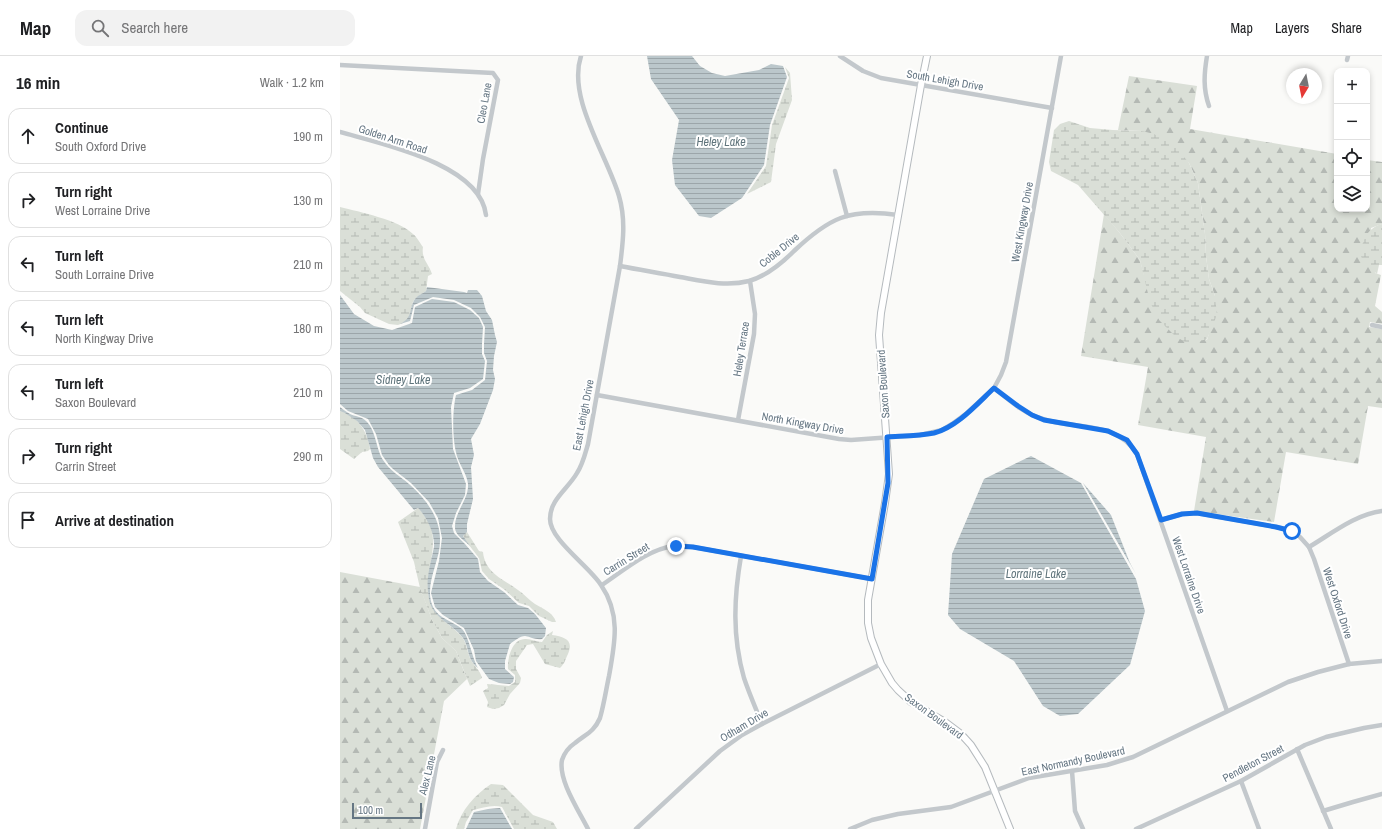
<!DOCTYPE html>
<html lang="en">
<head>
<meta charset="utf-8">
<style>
	body { margin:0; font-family:"Archivo Narrow",sans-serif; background:#f2f2f2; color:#202124 }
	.controls { position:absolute; right:12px; top:12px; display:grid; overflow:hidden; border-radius:8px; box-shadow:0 2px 6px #0003 }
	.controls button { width:36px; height:36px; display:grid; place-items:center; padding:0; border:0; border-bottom:1px solid #e0e0e0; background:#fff; color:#202124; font:20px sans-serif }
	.compass { position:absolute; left:946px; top:12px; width:36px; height:36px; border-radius:50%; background:#fff; box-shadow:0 2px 6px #0003; rotate:190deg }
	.scale { position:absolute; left:12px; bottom:10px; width:70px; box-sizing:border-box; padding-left:4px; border:2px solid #657683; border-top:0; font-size:11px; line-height:14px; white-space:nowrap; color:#657683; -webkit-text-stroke:3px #fff; paint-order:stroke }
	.stop { position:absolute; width:12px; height:12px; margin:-9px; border:3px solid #1a73e8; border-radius:50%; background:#fff }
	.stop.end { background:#1a73e8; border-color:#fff; box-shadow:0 1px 4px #0008 }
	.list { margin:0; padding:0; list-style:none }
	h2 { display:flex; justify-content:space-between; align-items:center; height:52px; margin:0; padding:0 16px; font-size:17px }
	h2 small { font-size:13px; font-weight:400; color:#757577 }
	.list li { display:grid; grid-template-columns:26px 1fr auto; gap:12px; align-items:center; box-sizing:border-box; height:56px; margin:0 8px 8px; padding:0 8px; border:1px solid #e0e0e0; border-radius:12px }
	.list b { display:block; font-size:15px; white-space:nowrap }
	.list p { margin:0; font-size:13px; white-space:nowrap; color:#757577 }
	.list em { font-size:13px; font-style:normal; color:#757577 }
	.icon { flex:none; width:22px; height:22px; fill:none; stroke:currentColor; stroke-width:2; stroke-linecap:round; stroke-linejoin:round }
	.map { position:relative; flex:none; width:1042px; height:773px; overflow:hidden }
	header { display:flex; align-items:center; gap:24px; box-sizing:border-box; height:56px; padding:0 20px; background:#fff; border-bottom:1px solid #e0e0e0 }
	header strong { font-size:19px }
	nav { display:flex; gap:22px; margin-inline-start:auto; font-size:14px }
	.search { width:280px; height:36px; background:#f2f2f2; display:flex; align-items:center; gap:10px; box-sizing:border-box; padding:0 14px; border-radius:12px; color:#757577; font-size:15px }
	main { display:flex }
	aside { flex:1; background:#fff }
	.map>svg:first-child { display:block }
	.forest { fill:url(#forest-firs) }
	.wetland { fill:url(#wetland-marsh) }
	.water { fill:url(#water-rules) }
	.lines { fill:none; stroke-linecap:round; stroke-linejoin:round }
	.major-casing { stroke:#b5babe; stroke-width:8 }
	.minor { stroke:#c3c8cc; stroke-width:4.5 }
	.major { stroke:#fff; stroke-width:6 }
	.route { stroke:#1a73e8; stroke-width:5 }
	.labels { text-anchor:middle; stroke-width:4; stroke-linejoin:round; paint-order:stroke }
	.street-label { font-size:11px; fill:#657683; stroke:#fff }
	.water-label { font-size:12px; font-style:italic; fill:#60757c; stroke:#fff }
</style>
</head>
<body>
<header>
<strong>Map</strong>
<div class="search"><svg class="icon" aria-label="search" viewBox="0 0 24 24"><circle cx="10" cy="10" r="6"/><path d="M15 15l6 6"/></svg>Search here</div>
<nav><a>Map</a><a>Layers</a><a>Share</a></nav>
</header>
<main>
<aside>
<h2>16 min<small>Walk · 1.2 km</small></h2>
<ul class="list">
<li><svg class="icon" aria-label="ahead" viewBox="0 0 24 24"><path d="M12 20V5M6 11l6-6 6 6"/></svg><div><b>Continue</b><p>South Oxford Drive</p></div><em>190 m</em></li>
<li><svg class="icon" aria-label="right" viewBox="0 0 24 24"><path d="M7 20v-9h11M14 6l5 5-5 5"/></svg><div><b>Turn right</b><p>West Lorraine Drive</p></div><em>130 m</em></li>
<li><svg class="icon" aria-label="left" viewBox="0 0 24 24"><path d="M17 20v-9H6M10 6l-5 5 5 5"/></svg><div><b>Turn left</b><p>South Lorraine Drive</p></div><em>210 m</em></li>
<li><svg class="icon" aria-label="left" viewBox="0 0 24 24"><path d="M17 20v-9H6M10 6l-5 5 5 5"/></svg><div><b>Turn left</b><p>North Kingway Drive</p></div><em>180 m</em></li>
<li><svg class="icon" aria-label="left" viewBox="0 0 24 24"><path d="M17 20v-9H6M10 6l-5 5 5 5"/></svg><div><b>Turn left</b><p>Saxon Boulevard</p></div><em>210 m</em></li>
<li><svg class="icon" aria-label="right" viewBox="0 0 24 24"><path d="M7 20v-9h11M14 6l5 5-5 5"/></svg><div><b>Turn right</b><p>Carrin Street</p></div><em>290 m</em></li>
<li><svg class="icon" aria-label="arrive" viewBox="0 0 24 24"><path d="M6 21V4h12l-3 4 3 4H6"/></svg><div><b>Arrive at destination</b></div></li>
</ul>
</aside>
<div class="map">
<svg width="1042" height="773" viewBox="0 0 1042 773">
	<defs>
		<pattern id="forest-firs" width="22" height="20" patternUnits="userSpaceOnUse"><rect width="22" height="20" fill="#dadfd7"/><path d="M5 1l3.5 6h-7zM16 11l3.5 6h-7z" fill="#b4b9b4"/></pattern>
		<pattern id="wetland-marsh" width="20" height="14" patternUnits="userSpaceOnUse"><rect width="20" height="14" fill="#dadfd7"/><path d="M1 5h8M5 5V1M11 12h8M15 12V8" fill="none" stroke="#b4b9b4"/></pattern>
		<pattern id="water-rules" width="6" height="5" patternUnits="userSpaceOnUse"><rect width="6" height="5" fill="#bbc7cb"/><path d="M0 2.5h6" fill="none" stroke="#9ca6aa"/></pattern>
	</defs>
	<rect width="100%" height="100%" fill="#fafaf8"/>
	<g class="forest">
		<path d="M789,20L857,30L850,73L997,98V153H1027V104L1042,106V168L1031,172L1035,217L1041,219L1035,250L1042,256V268L1030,266L1029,271L1042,273V352L1028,350L1018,408L946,396L934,466L854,455L866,381L798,369L808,311L741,300L764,158L779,176L800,204L804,219L867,284L870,274L875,240L869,223L866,200L865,178L858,127L849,107L802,75L778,74Z"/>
		<path d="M0,516L80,531L92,564L102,582L116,595L127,623L104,645L80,773H0Z"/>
	</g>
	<g class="wetland">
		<path d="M445,11L450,17L452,44L436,88L431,126L407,138L426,110L432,69L449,22Z"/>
		<path d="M729,65L750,72L773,74L802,75L814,78L835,90L849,107L858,127L865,178L866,200L869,223L875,240L877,259L867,283L854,287L845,286L835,280L819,264L810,246L800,204L779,176L738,129L711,115L709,106L714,74L720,68Z"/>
		<path d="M0,151C20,156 59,164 73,178C77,181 80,187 83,191C81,203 89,208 92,218L88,220L86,235C83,237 78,240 75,243C67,252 77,262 58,269L49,268L25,257L20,251L0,235Z"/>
		<path d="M1042,168V209H1039L1037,218L1024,207L1020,198C1023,184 1027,172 1042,168Z"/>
		<path d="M0,355C17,359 28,376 30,393L28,395L22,396L14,403L0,393Z"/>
		<path d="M78,452C109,481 81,512 90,545C94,561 112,569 122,581C127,587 127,597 131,604C135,611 140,614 142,622L130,630L116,595L102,582L92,564L80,532L74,506L58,466Z"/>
		<path d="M127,476L139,495L143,496C145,517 163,523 178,534C184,538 189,544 195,548C203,553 213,556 216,566H212L199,560L189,550L179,547L165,534L149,523L142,515L139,502L125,484L123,479Z"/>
		<path d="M213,575L212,579C225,581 234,584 228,598C225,604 225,607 220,612L205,608L193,588L187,589L176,605V613L181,622L180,627L170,638L164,649L159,652L153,653L147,651L148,646L143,635L148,632L147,628L169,630L175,626V619L168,613C167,603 172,582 186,583C192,583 196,586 202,586L207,579Z"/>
		<path d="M151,728L163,729L193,759L213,766L217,773H174L162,751C153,748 142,752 133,754L126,766L124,773H116C121,754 135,739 151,728Z"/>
	</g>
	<g class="water">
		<path d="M307,0H352L360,10L372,17L385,20L419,14L431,8L443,10L447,21L430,69L424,109L402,142L371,162L359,160L335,129L332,104L339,64L311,23Z"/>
		<path d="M87,231L124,236L127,237L128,234H137L142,240L146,255L152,264L155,279L157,286L154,300L153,314L155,323L153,334L140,368L131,383L134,399L131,411L133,443L127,468V476L123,480L130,490C125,485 115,479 115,472C114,456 129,444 128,428C127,419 121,411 118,403C112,387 112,356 116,339L132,334L145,324L147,305L144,297V288L145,271L140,261L131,252L114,244L93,241L74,249L70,265L60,268C74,261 68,253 75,243C78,239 82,238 86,235Z"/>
		<path d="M0,239L14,258L34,270L52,274L72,267L75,251L92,243L114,246L130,254L139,262L143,271L142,288V298L145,305L143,323L130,332L114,337L111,351L113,393L126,428L125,439L116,457L112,470L114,477L125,488L138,503L140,516L148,525L164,536L178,549L188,552L195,558L206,572L205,580L202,583C195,584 191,581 185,580C180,580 174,585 170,588L165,605V613L174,621L173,626L170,628L159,627L149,623L136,605L134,594L124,572L103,559L95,551L91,537L99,505L102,482L98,462L89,446L71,427L53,413L49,409L42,399L36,378L28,363L8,355L0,348Z"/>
		<path d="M0,351C3,353 6,356 10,358C14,360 23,361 26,365C36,374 36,393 43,404C50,415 60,420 69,428C85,442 100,461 100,483C101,505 83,529 93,551C99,563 113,565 122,573C129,580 132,602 138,612C126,602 130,593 123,582C113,568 92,562 89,543C88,536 87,529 88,521C89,511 92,501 94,491C95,478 87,461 78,452L74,454L38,411L33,402L25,374L17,365L5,357L0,355Z"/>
		<path d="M691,400L741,427L796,523L805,555L790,609L738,658L720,660L703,650L674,605L620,573L608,559L612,498L644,423Z"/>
		<path d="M743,427L771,459L790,507L796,518Z"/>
		<path d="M160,752L172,773H126L134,756L148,753Z"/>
	</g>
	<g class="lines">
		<defs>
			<path id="major" d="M587,0L581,29L541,257L539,279L549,418L545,447L528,544V567L531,582L541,608L552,627L558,634L571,646L605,666L621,678L631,689L645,711L670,773"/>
		</defs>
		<use href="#major" class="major-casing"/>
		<g class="minor">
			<path d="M241,0C227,42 267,99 279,140C286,164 283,186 280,210L248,388C245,398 243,408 237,417C228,433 210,443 210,463C210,484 249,510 261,529C281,558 275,587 269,620C266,634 264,648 260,662C254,676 246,678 235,687C229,691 224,698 222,704C218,724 239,755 248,773"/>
			<path d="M500,0L523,15L541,22L712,52"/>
			<path d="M867,0C864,18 863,33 869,50"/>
			<path d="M1007,4L1008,0"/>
			<path d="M0,9L153,17L158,24L143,103L138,138"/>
			<path d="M0,76C42,88 140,108 146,159"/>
			<path d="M495,115L507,160"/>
			<path d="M280,210C300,214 320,217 340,221C362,225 386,231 409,225C427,220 442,207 454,195C489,162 509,152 558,159"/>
			<path d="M1032,269L1042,271"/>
			<path d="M654,332C669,344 684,358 703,363C736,374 776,364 797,398L887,655"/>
			<path d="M257,339L499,383L511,384L580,379L602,374L612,368L627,357L654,332L661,319L666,306L721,0"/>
			<path d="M398,364L414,278L415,258L410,225"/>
			<path d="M821,464L842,458L857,457L936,471L952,475L960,481L969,491L974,503L1009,608"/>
			<path d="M969,491C991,478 1016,458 1042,455"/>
			<path d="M401,500C394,541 392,580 404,622C409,637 416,653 422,668"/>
			<path d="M262,529C283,515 308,493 334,490C340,489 347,490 353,491L532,523"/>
			<path d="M957,693L991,773"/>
			<path d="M732,715L735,755L743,773"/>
			<path d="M901,725L919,773"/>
			<path d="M983,755L1013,746L1042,738"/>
			<path d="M85,773L97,706L103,694"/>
			<path d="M296,773L380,695L402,679L422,668L541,608"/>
			<path d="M510,773L532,764L558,758L611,751L689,722L767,709L793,701L948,626L978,616L1009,608L1042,605"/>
			<path d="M796,773L901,725L965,689L986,681L1024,672L1042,669"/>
		</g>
		<use href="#major" class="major"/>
	</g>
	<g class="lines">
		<path class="route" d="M336,490L353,491L532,523L548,427L547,381C562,380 579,380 594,377C617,371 637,348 654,332L678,350L692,359L704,364L768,375L787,384L797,398L821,464L842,458L857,457L936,471L952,475"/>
	</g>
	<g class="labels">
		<g class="street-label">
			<text transform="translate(605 24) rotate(10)" y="4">South Lehigh Drive</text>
			<text transform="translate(144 47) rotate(-80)" y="4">Cleo Lane</text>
			<text transform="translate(53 83) rotate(18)" y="4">Golden Arm Road</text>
			<text transform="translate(682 166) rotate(-80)" y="4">West Kingway Drive</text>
			<text transform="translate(439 194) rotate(-39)" y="4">Coble Drive</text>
			<text transform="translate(401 293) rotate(-81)" y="4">Heley Terrace</text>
			<text transform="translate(543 328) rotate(-94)" y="4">Saxon Boulevard</text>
			<text transform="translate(243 359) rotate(-79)" y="4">East Lehigh Drive</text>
			<text transform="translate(463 367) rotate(10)" y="4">North Kingway Drive</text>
			<text transform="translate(286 503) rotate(-32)" y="4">Carrin Street</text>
			<text transform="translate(849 519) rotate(71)" y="4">West Lorraine Drive</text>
			<text transform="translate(998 547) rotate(72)" y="4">West Oxford Drive</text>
			<text transform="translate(594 660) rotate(36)" y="4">Saxon Boulevard</text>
			<text transform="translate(404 669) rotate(-31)" y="4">Odham Drive</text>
			<text transform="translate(733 705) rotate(-12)" y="4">East Normandy Boulevard</text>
			<text transform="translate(913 707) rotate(-28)" y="4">Pendleton Street</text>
			<text transform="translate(87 719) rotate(-76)" y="4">Alex Lane</text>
		</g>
		<g class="water-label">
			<text x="381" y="90">Heley Lake</text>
			<text x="63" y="328">Sidney Lake</text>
			<text x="696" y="522">Lorraine Lake</text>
		</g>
	</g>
</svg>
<div class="controls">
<button>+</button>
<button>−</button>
<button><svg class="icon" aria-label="locate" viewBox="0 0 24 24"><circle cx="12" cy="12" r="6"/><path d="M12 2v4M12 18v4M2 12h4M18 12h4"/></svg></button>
<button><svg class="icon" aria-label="layers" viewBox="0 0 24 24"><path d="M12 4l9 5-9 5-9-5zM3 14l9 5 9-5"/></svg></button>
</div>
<svg class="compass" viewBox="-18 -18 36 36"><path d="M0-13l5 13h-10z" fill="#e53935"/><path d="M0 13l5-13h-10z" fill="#757577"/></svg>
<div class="scale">100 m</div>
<div class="stop" style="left:952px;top:475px"></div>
<div class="stop end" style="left:336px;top:490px"></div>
</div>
</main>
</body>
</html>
